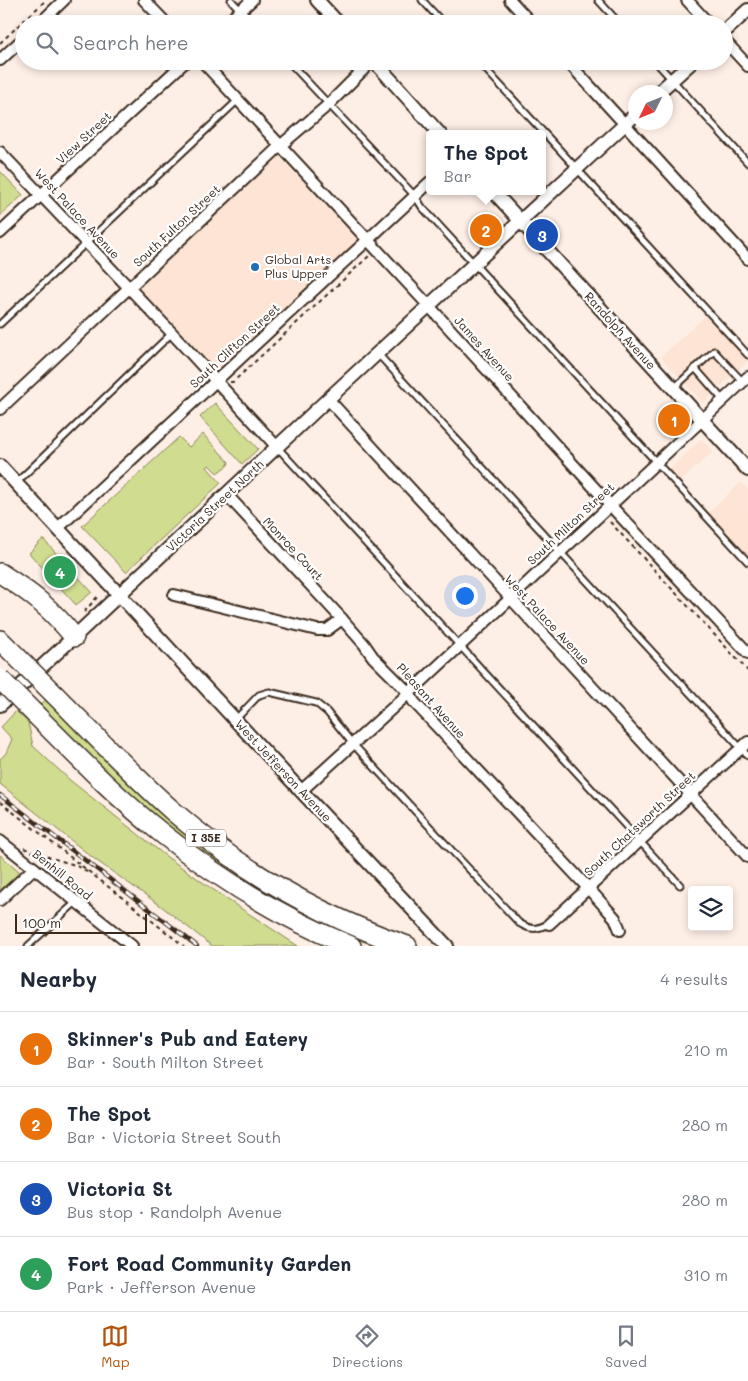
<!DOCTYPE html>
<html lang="en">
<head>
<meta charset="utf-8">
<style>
	body { margin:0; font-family:Mali,sans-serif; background:#f2f2f3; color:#1f2937 }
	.controls { position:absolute; right:15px; bottom:15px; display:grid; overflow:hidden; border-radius:5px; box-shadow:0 2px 8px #0003 }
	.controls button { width:45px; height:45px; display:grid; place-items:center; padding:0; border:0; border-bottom:1px solid #e0e1e3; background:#fff; color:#1f2937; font:25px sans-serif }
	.compass { position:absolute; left:628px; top:85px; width:45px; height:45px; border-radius:50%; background:#fff; box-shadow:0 2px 8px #0003; rotate:227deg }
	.scale { position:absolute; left:15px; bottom:12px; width:132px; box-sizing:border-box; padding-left:5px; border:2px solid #3b2a1e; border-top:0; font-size:14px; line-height:18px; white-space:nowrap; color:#3b2a1e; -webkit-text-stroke:4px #fff; paint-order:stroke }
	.you { position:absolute; left:464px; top:595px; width:18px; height:18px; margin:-12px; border:4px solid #fff; border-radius:50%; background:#1a73e8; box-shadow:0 0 0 8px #1a73e833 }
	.badge { display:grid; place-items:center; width:32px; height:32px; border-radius:50%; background:#b45309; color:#fff; font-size:16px; font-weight:700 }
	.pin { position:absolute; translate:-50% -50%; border:2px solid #fff; box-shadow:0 1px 5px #0006 }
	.popup { position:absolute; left:426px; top:130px; width:120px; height:65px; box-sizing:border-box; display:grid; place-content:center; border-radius:5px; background:#fff; filter:drop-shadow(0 1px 4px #0005); font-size:16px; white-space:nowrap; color:#747a83 }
	.popup b { font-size:19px; color:#1f2937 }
	.popup::after { content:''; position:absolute; left:50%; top:100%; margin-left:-10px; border:10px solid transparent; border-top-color:#fff }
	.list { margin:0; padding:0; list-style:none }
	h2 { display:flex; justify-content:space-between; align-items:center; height:65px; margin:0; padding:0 20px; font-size:21px }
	h2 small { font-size:16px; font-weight:400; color:#747a83 }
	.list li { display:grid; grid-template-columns:32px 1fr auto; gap:15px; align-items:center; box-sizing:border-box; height:75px; padding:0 20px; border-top:1px solid #e0e1e3 }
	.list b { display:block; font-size:19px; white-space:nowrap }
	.list p { margin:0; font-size:16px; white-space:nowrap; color:#747a83 }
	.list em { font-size:16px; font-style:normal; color:#747a83 }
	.icon { flex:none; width:28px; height:28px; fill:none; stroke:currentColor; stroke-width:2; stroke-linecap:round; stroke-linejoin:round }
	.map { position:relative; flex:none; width:748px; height:946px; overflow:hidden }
	.search { position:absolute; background:#fff; box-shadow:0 2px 8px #0003; left:15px; right:15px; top:15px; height:55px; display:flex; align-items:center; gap:12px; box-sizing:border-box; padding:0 18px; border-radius:28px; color:#747a83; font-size:19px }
	.sheet { height:365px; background:#fff }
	nav { display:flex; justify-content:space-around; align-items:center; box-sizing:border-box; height:70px; border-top:1px solid #e0e1e3; background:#fff; font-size:14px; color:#747a83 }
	nav a { display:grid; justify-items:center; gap:2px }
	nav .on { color:#b45309 }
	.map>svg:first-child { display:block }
	.built { fill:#fde4d4 }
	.green { fill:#d0dc8f; stroke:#868356 }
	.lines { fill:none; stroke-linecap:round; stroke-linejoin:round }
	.service-casing { stroke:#3b2a1e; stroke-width:9 }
	.minor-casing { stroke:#3b2a1e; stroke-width:14 }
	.tertiary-casing { stroke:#3b2a1e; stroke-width:16 }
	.motorway-casing { stroke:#3b2a1e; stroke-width:22 }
	.path { stroke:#3b2a1e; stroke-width:2; stroke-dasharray:4 4; stroke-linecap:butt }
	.service { stroke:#fff; stroke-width:5 }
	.minor { stroke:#fff; stroke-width:10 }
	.tertiary { stroke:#fff; stroke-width:12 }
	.motorway { stroke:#fff; stroke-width:19 }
	.rail-casing { stroke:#3b2a1e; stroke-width:4.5 }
	.rail { stroke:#fff; stroke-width:2.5; stroke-dasharray:8; stroke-linecap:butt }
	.motorway-bridge-casing { stroke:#3b2a1e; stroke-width:22; stroke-linecap:butt }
	.motorway-bridge { stroke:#fff; stroke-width:19 }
	.poi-dot { fill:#1f6fb2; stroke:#fff; stroke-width:2 }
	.labels { text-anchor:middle; stroke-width:4.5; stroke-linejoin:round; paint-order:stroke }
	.shield { fill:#fff; stroke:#766a62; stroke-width:1 }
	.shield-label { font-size:11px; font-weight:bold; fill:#3b2a1e }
	.street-label { font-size:12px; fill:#3b2a1e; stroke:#fff }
	.poi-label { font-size:12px; fill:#3b2a1e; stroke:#fff; text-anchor:start }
</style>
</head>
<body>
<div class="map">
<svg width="748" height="946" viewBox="0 0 748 946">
	<rect width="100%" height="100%" fill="#feefe6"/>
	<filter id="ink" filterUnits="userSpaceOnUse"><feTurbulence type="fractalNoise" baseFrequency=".02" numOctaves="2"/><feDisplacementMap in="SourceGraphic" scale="10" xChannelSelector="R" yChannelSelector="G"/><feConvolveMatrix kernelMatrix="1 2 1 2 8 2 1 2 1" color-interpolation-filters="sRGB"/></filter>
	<g filter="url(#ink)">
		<g class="built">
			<path d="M279,155L359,240L217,375L136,290Z"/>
			<path d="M706,315L748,361L703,403L661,357Z"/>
			<path d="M701,439L713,451L679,483L668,471Z"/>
			<path d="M741,482L748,489V557L708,513Z"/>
		</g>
		<g class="green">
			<path d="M0,171L23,195L0,216Z"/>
			<path d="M215,403L258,449L242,464L200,417Z"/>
			<path d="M203,434L229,462L228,465L217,473L209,465L207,467L221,483L126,572L82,526L179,437L189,447Z"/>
			<path d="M43,539L92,592L76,605L29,553Z"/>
			<path d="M48,698L141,791L385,946C364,946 330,927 311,917C245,883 181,842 126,791C96,764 68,734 39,706Z"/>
			<path d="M16,711L28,722L33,746L71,781L167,857L228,900L298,946H212L161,906L97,861L0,784V759L6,753L12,739L1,727Z"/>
			<path d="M0,855L19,871L17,875L0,890Z"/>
		</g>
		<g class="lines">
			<defs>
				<g id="service">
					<path d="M231,0L253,24"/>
					<path d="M422,0L444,24"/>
					<path d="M598,0L620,24"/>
					<path d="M288,61L415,196L422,207L748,562"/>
					<path d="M478,61L748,355"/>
					<path d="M655,61L748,163"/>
					<path d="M0,324L237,101"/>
					<path d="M378,354L748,756"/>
					<path d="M695,368L723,400"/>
					<path d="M674,388L714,351L743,382"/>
					<path d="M278,448L680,885"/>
					<path d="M16,483L172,333"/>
					<path d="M235,720L259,695L269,692L316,703L327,712L352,743L519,923C531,930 535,930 549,924"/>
					<path d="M28,946L76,902"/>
				</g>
				<g id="minor">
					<path d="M144,0L167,24"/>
					<path d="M510,0L532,24"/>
					<path d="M687,0L709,24"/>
					<path d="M39,24L64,0"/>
					<path d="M226,24L252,0"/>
					<path d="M724,40L748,66"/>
					<path d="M0,60L24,38"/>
					<path d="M202,61L429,306L610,505L748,653"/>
					<path d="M567,61L748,259"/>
					<path d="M0,152L172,333L278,448"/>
					<path d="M0,233L186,61"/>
					<path d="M328,399L748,857"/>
					<path d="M0,409L280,146L328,105L372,61"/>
					<path d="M227,495L342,619L364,644L373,657L409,693L414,702L589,889L615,918L620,930"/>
					<path d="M58,528L430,182"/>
					<path d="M174,595L317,630H327L342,619"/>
					<path d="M301,791L420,683L748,377"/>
					<path d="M0,841L132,946"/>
					<path d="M0,900L34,868"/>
					<path d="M549,924L748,742"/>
				</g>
				<g id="tertiary">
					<path d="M317,0L339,24"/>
					<path d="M724,32L748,10"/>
					<path d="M374,61L440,134"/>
					<path d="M659,92L693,61"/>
					<path d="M493,191L748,470"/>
					<path d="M0,466L301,791L447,946"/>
					<path d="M0,705L74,637L328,399L636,114"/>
				</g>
				<g id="motorway">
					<path d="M0,573C30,592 52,609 74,637"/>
					<path d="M0,640L16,656"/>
					<path d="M55,695C94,734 132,775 174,812C243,872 321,916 407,946"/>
					<path d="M34,713C74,753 114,795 159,831C216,877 282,918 351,946"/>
				</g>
			</defs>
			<use href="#service" class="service-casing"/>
			<use href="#minor" class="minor-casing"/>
			<use href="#tertiary" class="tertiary-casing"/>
			<use href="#motorway" class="motorway-casing"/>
			<g class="path">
				<path d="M0,43L46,0"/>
				<path d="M230,382H233L370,255"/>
				<path d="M610,522L748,671"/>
				<path d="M84,612L99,595"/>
				<path d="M0,802L184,946"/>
				<path d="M24,848L35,853L75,865L89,873"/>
			</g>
			<use href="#service" class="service"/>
			<use href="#minor" class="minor"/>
			<use href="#tertiary" class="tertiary"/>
			<use href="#motorway" class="motorway"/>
			<defs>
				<path id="rail" d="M0,795L197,946"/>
			</defs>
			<use href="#rail" class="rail-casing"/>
			<use href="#rail" class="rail"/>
			<defs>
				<g id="motorway-bridge">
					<path d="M16,656L55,695"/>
					<path d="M0,679L34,713"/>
				</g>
			</defs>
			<use href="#motorway-bridge" class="motorway-bridge-casing"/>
			<use href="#motorway-bridge" class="motorway-bridge"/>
		</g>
	</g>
	<circle class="poi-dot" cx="255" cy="267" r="5"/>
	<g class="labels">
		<rect class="shield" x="186" y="829.5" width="40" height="17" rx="4"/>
		<g class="shield-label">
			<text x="206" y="842">I 35E</text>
		</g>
		<g class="street-label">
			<text transform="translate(84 138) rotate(-43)" y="4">View Street</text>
			<text transform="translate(77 214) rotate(47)" y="4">West Palace Avenue</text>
			<text transform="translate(177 226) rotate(-43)" y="4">South Fulton Street</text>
			<text transform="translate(620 331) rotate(48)" y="4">Randolph Avenue</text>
			<text transform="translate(235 346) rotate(-43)" y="4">South Clifton Street</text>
			<text transform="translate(484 349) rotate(48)" y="4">James Avenue</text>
			<text transform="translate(215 506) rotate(-43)" y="4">Victoria Street North</text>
			<text transform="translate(571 524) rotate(-43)" y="4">South Milton Street</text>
			<text transform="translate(293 549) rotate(47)" y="4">Monroe Court</text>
			<text transform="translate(547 620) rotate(47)" y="4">West Palace Avenue</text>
			<text transform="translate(431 701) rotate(48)" y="4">Pleasant Avenue</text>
			<text transform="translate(283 771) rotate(47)" y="4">West Jefferson Avenue</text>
			<text transform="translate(640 824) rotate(-43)" y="4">South Chatsworth Street</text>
			<text transform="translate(62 875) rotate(39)" y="4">Benhill Road</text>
		</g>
		<g class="poi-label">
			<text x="265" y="264">Global Arts<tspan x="265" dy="14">Plus Upper</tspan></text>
		</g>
	</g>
</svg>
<div class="controls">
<button><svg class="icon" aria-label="layers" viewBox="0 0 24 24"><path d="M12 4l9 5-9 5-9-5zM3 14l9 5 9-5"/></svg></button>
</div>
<svg class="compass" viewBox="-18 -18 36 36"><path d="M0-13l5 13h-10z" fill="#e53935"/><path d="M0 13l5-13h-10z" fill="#747a83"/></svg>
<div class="scale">100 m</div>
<div class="you"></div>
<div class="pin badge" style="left:674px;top:420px;background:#e8710a">1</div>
<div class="pin badge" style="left:486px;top:230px;background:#e8710a">2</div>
<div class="popup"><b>The Spot</b>Bar</div>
<div class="pin badge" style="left:542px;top:235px;background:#1a4fb4">3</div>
<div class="pin badge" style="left:60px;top:572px;background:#2e9e5b">4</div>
<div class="search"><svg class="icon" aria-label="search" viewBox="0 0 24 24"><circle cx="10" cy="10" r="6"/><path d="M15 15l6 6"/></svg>Search here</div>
</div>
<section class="sheet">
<h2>Nearby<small>4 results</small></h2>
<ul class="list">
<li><span class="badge" style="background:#e8710a">1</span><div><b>Skinner's Pub and Eatery</b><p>Bar · South Milton Street</p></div><em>210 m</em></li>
<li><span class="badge" style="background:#e8710a">2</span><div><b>The Spot</b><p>Bar · Victoria Street South</p></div><em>280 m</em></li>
<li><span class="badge" style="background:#1a4fb4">3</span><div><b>Victoria St</b><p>Bus stop · Randolph Avenue</p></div><em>280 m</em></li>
<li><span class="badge" style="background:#2e9e5b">4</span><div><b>Fort Road Community Garden</b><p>Park · Jefferson Avenue</p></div><em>310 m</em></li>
</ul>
</section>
<nav>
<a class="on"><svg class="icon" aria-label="map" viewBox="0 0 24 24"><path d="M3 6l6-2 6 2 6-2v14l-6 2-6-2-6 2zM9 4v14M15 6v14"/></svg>Map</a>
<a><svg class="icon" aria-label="directions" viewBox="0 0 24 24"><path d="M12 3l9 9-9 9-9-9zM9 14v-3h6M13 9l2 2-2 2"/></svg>Directions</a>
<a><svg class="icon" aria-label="saved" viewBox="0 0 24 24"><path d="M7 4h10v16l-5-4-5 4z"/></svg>Saved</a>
</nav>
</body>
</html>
